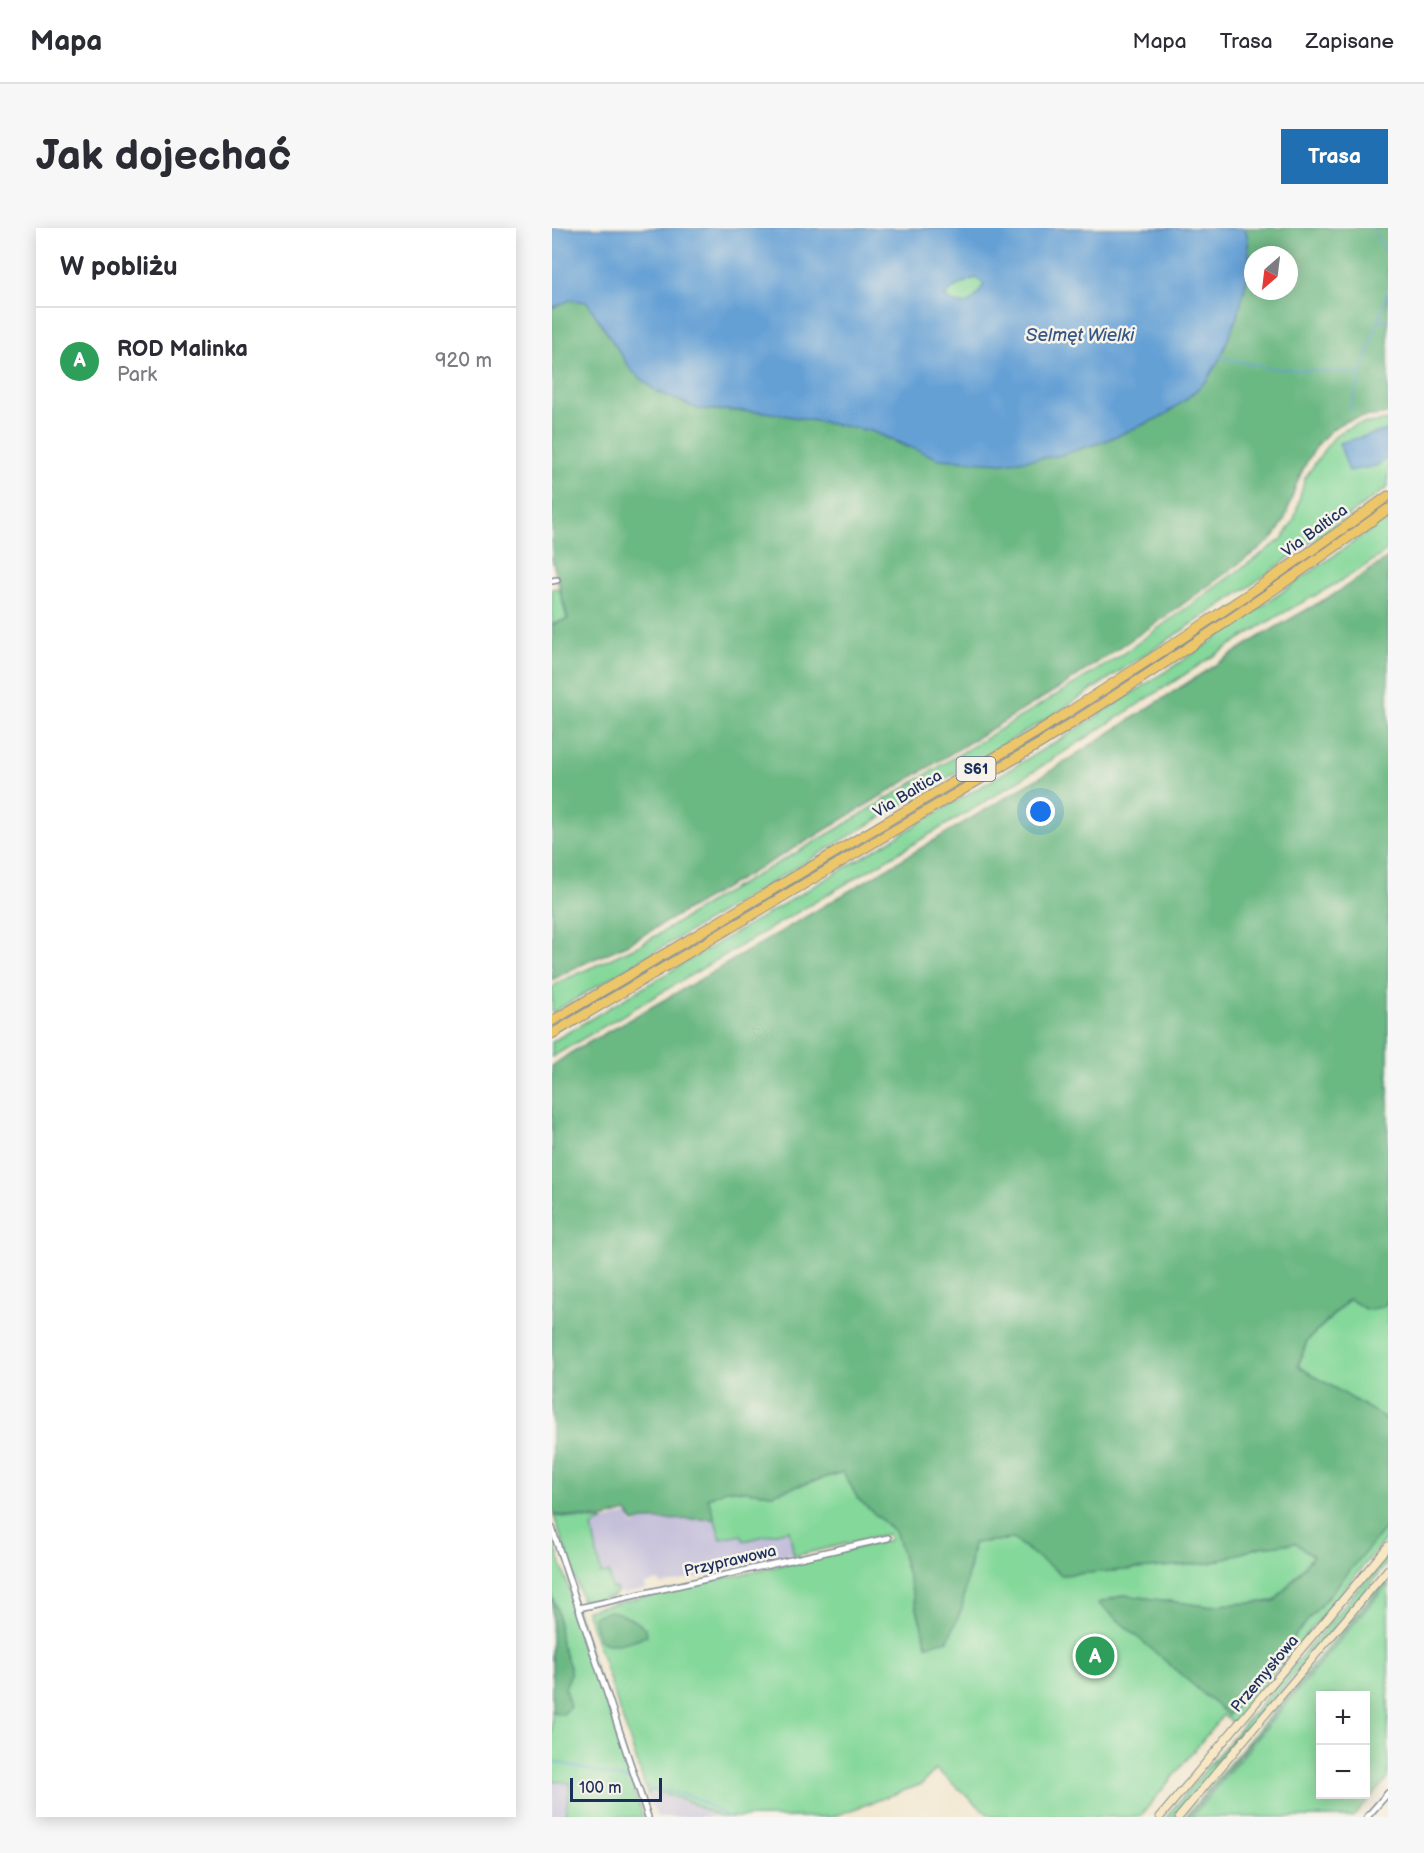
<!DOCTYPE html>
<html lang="pl">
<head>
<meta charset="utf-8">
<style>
	body { margin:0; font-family:"Balsamiq Sans",sans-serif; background:#f7f7f7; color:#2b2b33 }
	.controls { position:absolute; right:18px; bottom:18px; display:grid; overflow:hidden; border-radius:0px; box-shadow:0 3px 15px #0003 }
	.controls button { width:54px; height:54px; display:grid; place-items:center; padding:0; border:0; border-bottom:2px solid #e1e1e2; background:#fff; color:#2b2b33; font:30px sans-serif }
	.compass { position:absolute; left:692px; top:18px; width:54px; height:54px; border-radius:50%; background:#fff; box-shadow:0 3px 15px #0003; rotate:208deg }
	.scale { position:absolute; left:18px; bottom:15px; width:92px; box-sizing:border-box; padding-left:6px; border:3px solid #1b2f5e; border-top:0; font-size:16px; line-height:21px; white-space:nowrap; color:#1b2f5e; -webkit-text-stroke:4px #f7f3e8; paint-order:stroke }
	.you { position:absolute; left:489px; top:584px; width:21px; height:21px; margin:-15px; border:4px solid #fff; border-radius:50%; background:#1a73e8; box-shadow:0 0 0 9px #1a73e833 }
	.badge { display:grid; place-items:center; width:39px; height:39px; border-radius:50%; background:#1f6fb2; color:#fff; font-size:20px; font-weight:700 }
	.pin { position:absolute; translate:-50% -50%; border:3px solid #fff; box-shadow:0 2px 6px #0006 }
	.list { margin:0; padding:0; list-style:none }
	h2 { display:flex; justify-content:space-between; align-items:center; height:78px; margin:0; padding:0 24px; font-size:26px }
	h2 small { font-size:20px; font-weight:400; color:#7c7c81 }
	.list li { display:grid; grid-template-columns:39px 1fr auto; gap:18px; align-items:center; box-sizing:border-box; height:108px; padding:0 24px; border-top:2px solid #e1e1e2 }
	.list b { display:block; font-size:22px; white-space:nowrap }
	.list p { margin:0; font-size:20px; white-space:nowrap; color:#7c7c81 }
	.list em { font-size:20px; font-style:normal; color:#7c7c81 }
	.map { position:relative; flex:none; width:836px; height:1589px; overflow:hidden; border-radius:0px }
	header { display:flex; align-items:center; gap:36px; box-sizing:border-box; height:84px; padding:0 30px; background:#fff; border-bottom:2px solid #e1e1e2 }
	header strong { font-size:28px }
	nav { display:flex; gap:33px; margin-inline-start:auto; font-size:21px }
	.intro { display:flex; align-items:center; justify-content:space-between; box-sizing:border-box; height:144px; padding:0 36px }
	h1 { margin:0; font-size:42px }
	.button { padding:15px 27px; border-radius:0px; background:#1f6fb2; color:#fff; font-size:21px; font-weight:700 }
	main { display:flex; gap:36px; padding:0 36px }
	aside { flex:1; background:#fff; border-radius:0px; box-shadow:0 3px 15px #0003 }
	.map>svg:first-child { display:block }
	.industrial { fill:#c5c0da }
	.green { fill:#84d89a; stroke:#50847c; stroke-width:1.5; fill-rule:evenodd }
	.forest { fill:#6bb882; stroke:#437470; stroke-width:1.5; fill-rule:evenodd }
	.water { fill:#65a0d5; stroke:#40689a; stroke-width:1.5; fill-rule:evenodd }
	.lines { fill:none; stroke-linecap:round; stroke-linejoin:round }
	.stream { stroke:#65a0d5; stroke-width:1.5 }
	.street-casing { stroke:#868b96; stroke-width:8 }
	.secondary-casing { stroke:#868b96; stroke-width:9 }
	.highway-casing { stroke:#868b96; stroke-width:11 }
	.street { stroke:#fff; stroke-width:5 }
	.secondary { stroke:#f7e8c3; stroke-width:7 }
	.highway { stroke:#ecc669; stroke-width:9 }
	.labels { text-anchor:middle; stroke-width:5; stroke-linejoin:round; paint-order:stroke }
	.shield { fill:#f7f3e8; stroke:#5d6a87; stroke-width:1.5 }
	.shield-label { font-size:15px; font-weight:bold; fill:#1b2f5e }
	.street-label { font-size:16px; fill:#1b2f5e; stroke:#f7f3e8 }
	.water-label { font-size:18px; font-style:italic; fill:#355788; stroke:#f7f3e8 }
</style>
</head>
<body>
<header>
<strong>Mapa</strong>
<nav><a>Mapa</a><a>Trasa</a><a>Zapisane</a></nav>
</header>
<div class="intro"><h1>Jak dojechać</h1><a class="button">Trasa</a></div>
<main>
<aside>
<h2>W pobliżu<small></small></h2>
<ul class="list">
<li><span class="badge" style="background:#2e9e5b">A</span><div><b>ROD Malinka</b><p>Park</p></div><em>920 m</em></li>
</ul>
</aside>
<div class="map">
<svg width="836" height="1589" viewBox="0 0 836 1589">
	<rect width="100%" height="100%" fill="#f7f3e8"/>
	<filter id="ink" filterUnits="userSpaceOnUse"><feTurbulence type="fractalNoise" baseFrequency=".0167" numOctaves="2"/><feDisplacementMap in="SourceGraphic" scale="12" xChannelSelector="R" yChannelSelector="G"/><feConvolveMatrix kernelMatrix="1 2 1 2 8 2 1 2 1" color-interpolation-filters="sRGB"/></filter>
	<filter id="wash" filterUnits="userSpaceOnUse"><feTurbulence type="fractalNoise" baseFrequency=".008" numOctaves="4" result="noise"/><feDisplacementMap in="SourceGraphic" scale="24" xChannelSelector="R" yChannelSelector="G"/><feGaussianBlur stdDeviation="1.35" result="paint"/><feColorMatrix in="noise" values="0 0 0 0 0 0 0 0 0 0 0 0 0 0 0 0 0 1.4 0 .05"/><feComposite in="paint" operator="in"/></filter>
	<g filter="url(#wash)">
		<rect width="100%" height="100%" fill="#f2e7cf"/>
		<g class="industrial">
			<path d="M222,1267L248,1325L193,1338L188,1334L175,1337L176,1342L110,1357L106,1353L93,1356L94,1361L71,1366L70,1363H68L62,1368L3,1287L51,1293L76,1286L81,1298L91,1292L163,1291Z"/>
			<path d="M0,1540L83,1589H0Z"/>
			<path d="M99,1565L135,1573L164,1589H105L96,1570Z"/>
		</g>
		<g class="green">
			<path d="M424,50L432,56C422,75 412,83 393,69C402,58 411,54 424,50Z"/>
			<path d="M836,192V259L695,360L501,487L0,785V760L6,755L88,717L117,700L163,671L287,600L565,430L730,311L742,292L753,250L772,222L785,206L803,197Z"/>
			<path d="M836,272V277L717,362L487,511L0,802V797L558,463L711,361Z"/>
			<path d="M836,290V322C793,354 744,376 699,404C609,461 520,520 429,576L0,829V814L517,506L647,422Z"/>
			<path d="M7,360L15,391L0,396V361Z"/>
			<path d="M798,1071L830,1079L836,1073V1192L746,1139L755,1113Z"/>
			<path d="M291,1244L306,1271L344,1305L375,1417L417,1344L421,1315L461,1311L510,1347L659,1335L708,1319L744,1315L761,1328L723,1373L654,1378L572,1367L547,1375L676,1487L836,1297V1308L681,1495L671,1487L588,1589H439L384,1541L370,1556L280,1589H167L134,1572L99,1563L96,1567L34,1382L338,1312L336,1306L242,1328L237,1302L192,1313L189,1307L169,1311L156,1270L176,1261L220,1266Z"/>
			<path d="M2,1288L51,1293L40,1299L49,1346L57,1345L60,1361L64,1360L65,1364L62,1368L31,1375Z"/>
			<path d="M2,1315L82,1557V1564L91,1589H13L18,1555L0,1552V1482L3,1485L18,1479L13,1459L18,1448V1439L9,1416L5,1381L0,1369V1318Z"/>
			<path d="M836,1325V1334L815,1360L622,1589H614Z"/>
			<path d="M836,1347V1352L636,1589H633Z"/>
			<path d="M836,1355V1550L801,1589H639ZM768,1468H814V1566H768Z"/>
		</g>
		<g class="forest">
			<path d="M692,0H836V186C822,188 807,188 794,193C769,203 750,239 742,263C734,285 735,294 718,313L616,387L510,458L265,607L74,717L22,740L0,752V397L16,391L0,331V80L18,72L35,74L80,143L146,181L214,184L319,203L355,219L505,228L553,213L611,188L633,172L655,152L669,129L687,83L698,37L695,6ZM701,27H737V63H701Z"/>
			<path d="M836,330V1073L830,1079L815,1082L797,1071L755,1113L746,1138L836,1192V1297L676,1487L546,1375L572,1367L654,1378L723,1373L761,1328L744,1315L708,1319L659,1335L510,1347L461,1311L421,1315L410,1380L396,1412L375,1417L344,1305L306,1271L291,1244L220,1266L176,1261L156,1270L163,1291L91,1292L82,1295L75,1284L50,1291L3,1287L0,1277V838L20,824L154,748L500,542L705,410L784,365Z"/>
			<path d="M0,1369L5,1381L9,1416L18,1439V1448L13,1460L18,1479L11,1486L3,1485L0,1482Z"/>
			<path d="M58,1383C68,1384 86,1394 94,1400L95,1408C85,1411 56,1422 48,1412C44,1406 43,1395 41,1388Z"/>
		</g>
		<g class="water">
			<path d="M0,0H692L695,6L698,37L687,83L669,129L655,152L633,172L611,188L553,213L505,228L451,235L387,231L319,203L214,184L146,181L104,163L80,143L35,74L18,72L0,80ZM424,50L432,56C422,75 412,83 393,69C401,58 411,54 424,50Z"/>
			<path d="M836,202V230L824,238L797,243L787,215Z"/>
		</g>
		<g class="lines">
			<g class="stream">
				<path d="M820,0L836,29"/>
				<path d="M828,92H836"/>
				<path d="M669,129L715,140L809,145"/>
				<path d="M798,182L836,62"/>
				<path d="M0,1533L77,1552"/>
				<path d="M95,1558L102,1561L140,1568L176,1589"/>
			</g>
		</g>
	</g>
	<g filter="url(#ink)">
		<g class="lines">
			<defs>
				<g id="street">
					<path d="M0,353L5,352"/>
					<path d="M0,1300L96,1589"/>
					<path d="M27,1380L336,1310"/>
					<path d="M815,1589L836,1565"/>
				</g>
				<g id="secondary">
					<path d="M608,1589L836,1318"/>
					<path d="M627,1589L836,1341"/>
				</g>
				<g id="highway">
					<path d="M0,793L482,506C602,430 721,352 836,268"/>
					<path d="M0,806L489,515C607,440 723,363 836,281"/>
				</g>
			</defs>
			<use href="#street" class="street-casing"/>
			<use href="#secondary" class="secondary-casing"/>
			<use href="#highway" class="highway-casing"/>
			<use href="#street" class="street"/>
			<use href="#secondary" class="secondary"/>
			<use href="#highway" class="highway"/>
		</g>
	</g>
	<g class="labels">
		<rect class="shield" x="404.5" y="529" width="39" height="24" rx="4.5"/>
		<g class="shield-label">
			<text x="424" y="546">S61</text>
		</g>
		<g class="street-label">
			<text transform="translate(762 302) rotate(-36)" y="6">Via Baltica</text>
			<text transform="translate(355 565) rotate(-31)" y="6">Via Baltica</text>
			<text transform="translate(178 1332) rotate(-13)" y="6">Przyprawowa</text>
			<text transform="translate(712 1445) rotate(-50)" y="6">Przemysłowa</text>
		</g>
		<g class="water-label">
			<text x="528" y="113">Selmęt Wielki</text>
		</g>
	</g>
</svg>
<div class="controls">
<button>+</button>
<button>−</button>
</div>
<svg class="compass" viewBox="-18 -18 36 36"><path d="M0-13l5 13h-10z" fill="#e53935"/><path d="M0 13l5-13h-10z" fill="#7c7c81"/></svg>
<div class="scale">100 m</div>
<div class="you"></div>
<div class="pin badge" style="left:543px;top:1428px;background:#2e9e5b">A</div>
</div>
</main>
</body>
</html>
